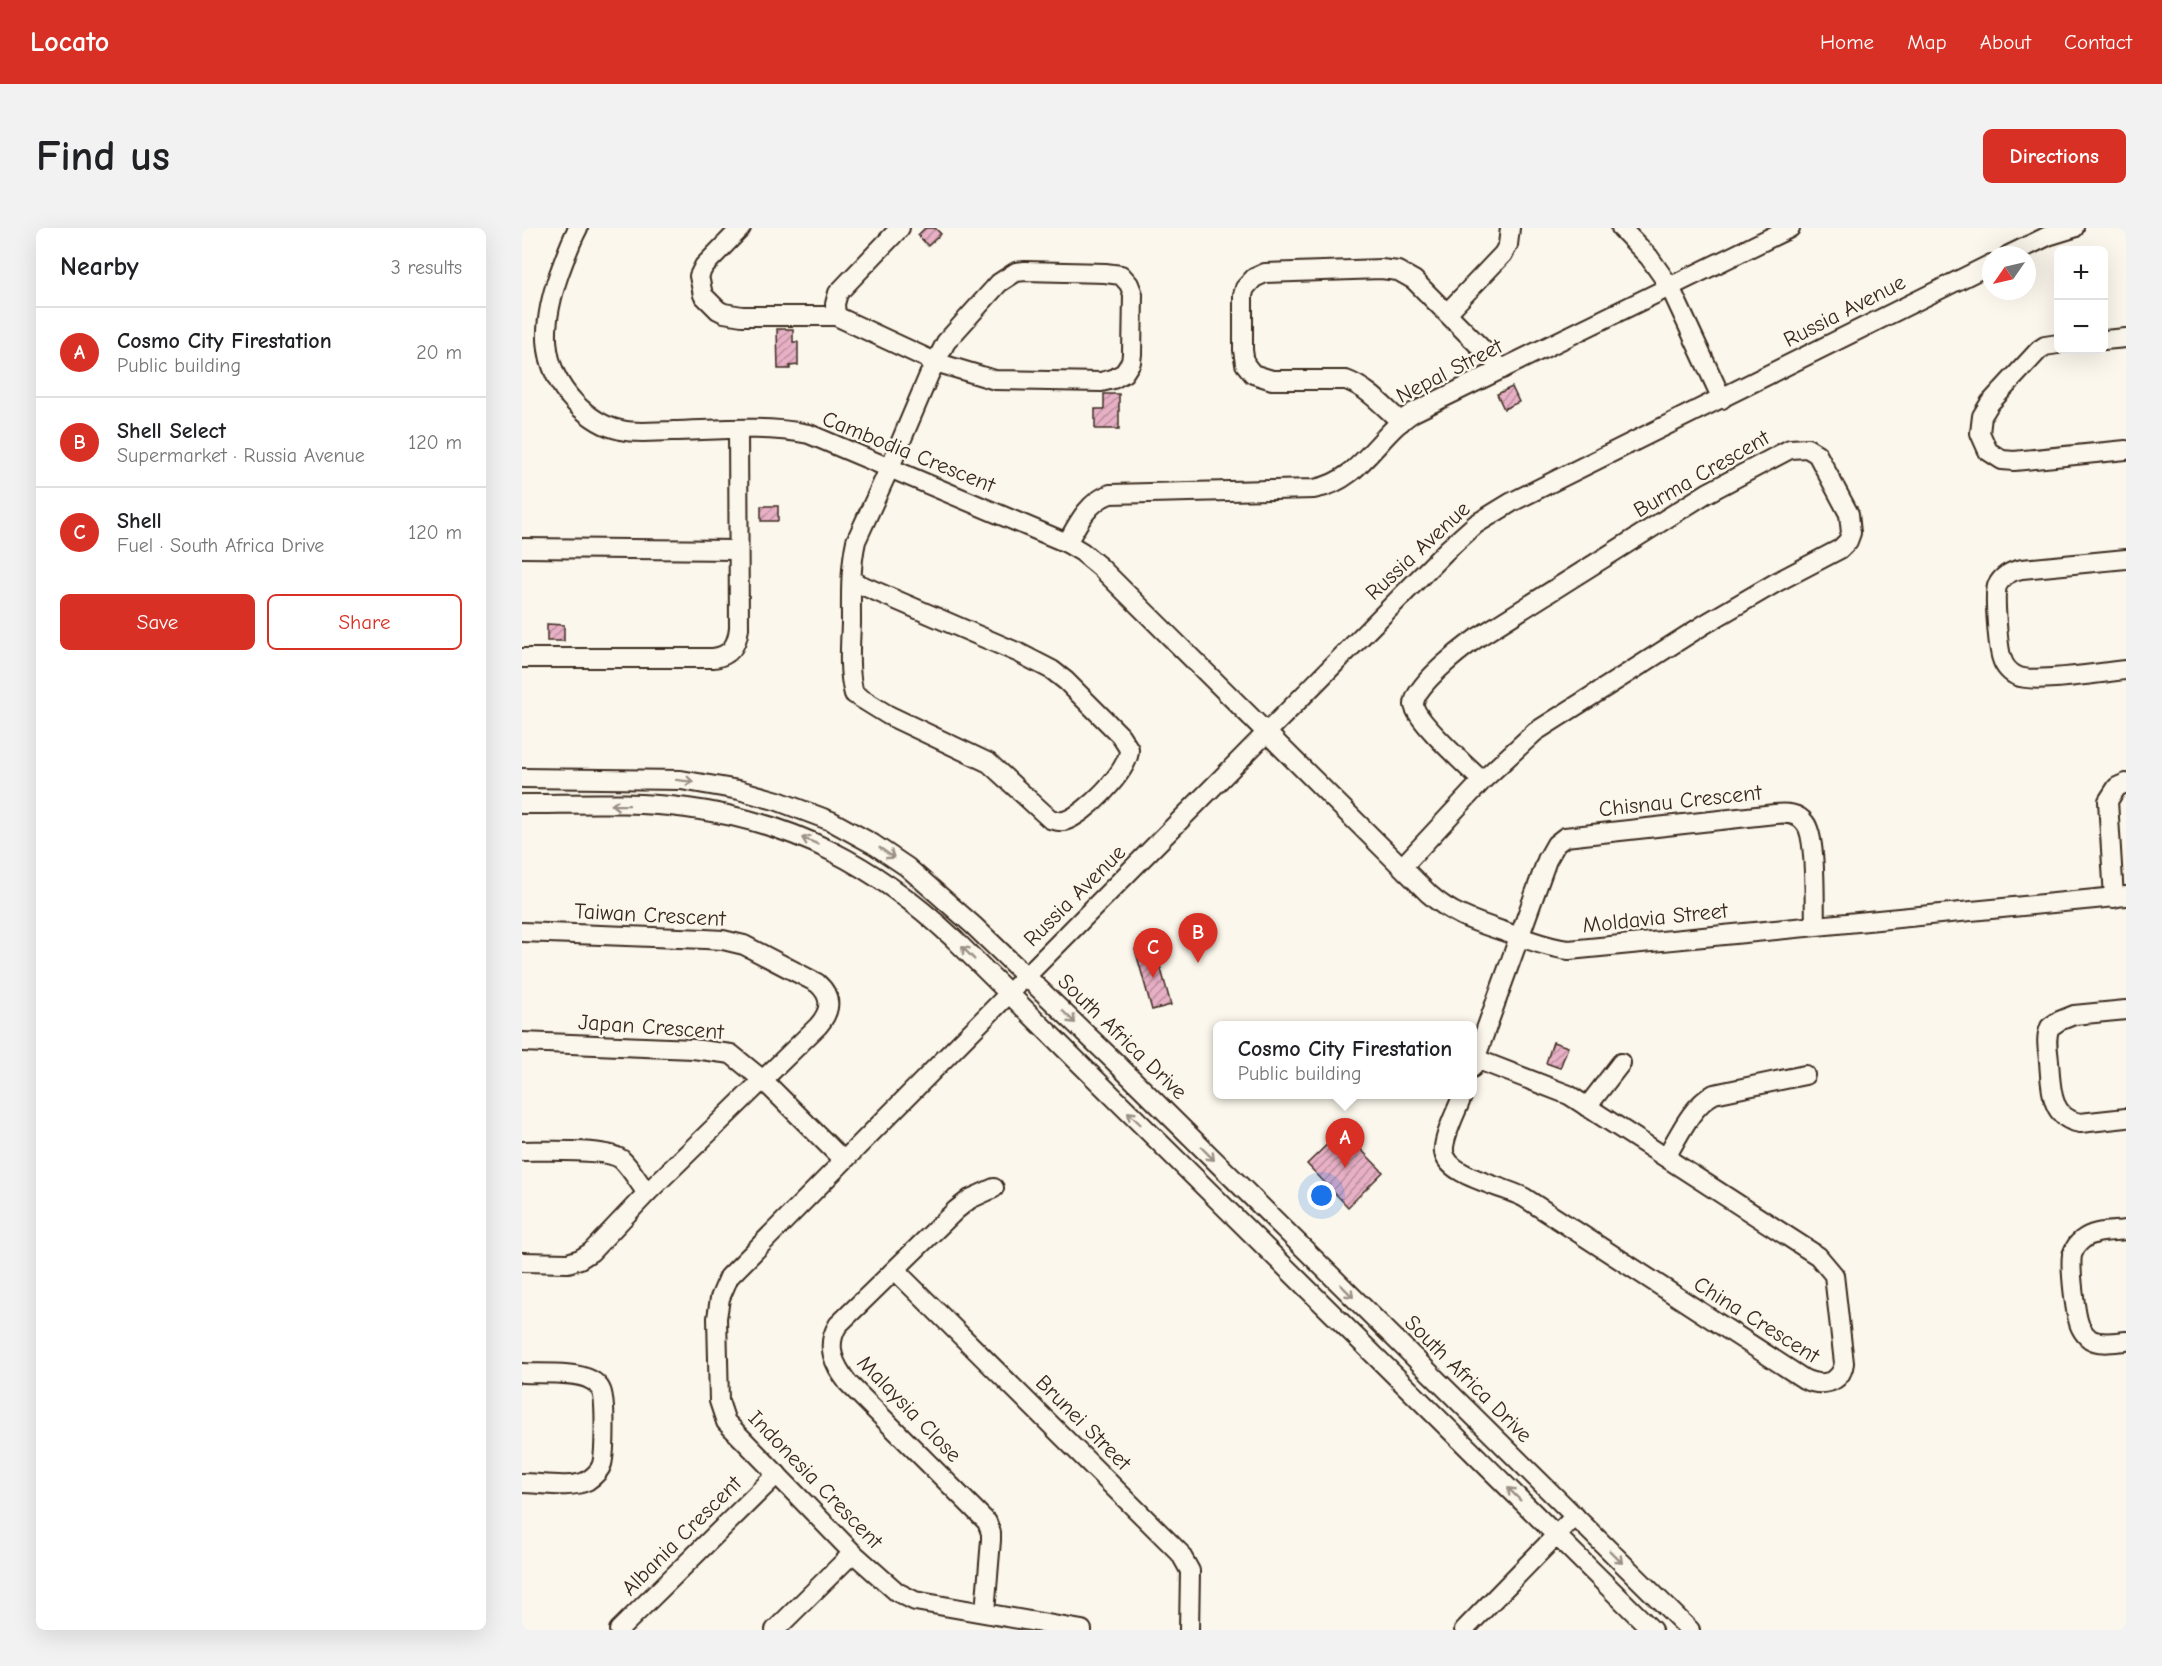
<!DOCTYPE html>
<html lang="en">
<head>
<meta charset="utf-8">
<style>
	body { margin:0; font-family:"Comic Neue",sans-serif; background:#f2f2f2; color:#202124 }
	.controls { position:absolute; right:18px; top:18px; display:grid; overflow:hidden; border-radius:9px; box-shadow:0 6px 24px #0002 }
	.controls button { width:54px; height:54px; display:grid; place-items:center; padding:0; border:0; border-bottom:2px solid #e0e0e0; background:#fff; color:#202124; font:30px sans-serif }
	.compass { position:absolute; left:1460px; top:18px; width:54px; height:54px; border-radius:50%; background:#fff; box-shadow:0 6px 24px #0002; rotate:236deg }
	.you { position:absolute; left:800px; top:968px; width:21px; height:21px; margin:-15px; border:4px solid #fff; border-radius:50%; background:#1a73e8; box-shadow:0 0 0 9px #1a73e833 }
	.badge { display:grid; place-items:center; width:39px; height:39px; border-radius:50%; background:#d93025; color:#fff; font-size:20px; font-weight:700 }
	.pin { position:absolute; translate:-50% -50px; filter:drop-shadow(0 2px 3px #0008) }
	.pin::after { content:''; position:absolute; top:32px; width:21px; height:18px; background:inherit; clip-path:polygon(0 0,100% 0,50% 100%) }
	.popup { position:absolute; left:691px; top:793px; width:264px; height:78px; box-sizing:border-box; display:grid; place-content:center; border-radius:9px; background:#fff; filter:drop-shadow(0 2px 4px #0005); font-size:20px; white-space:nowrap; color:#757577 }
	.popup b { font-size:22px; color:#202124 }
	.popup::after { content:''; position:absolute; left:50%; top:100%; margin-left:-12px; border:12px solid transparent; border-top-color:#fff }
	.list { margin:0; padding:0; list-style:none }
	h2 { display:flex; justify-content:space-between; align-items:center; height:78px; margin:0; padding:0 24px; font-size:26px }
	h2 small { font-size:20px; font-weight:400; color:#757577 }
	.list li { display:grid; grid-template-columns:39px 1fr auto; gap:18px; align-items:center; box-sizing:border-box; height:90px; padding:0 24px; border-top:2px solid #e0e0e0 }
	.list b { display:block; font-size:22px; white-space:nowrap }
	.list p { margin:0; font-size:20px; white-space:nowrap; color:#757577 }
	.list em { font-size:20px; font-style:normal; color:#757577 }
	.actions { display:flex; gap:12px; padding:18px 24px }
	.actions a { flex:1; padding:14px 0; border:2px solid #d93025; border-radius:9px; text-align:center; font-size:21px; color:#d93025 }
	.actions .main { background:#d93025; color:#fff }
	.map { position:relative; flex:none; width:1604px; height:1402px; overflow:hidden; border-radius:9px }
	header { display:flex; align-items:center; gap:36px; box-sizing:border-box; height:84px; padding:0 30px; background:#d93025; color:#fff }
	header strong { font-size:28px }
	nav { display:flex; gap:33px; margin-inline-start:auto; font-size:21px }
	.intro { display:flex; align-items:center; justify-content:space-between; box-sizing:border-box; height:144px; padding:0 36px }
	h1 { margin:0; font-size:42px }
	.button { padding:15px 27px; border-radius:9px; background:#d93025; color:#fff; font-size:21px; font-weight:700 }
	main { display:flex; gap:36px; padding:0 36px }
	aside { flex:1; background:#fff; border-radius:9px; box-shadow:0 6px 24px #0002 }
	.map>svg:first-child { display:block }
	.building { fill:url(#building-hatch); stroke:#3b2a1e; stroke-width:1.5 }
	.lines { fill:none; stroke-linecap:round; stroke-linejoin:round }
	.minor-casing { stroke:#3b2a1e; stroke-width:22 }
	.minor { stroke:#fbf7ec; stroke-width:18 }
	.oneway { stroke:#9b9085 }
	.labels { text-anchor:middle; stroke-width:5; stroke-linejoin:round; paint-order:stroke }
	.street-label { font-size:22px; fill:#3b2a1e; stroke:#fbf7ec }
</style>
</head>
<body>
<header>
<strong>Locato</strong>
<nav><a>Home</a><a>Map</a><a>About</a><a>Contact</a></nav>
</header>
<div class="intro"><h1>Find us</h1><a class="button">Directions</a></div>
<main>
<aside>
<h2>Nearby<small>3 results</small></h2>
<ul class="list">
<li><span class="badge">A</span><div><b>Cosmo City Firestation</b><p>Public building</p></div><em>20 m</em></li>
<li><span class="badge">B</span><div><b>Shell Select</b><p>Supermarket · Russia Avenue</p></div><em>120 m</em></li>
<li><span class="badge">C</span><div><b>Shell</b><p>Fuel · South Africa Drive</p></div><em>120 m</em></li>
</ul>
<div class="actions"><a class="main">Save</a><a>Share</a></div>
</aside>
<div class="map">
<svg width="1604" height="1402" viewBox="0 0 1604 1402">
	<defs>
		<pattern id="building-hatch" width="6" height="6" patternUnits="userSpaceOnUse" patternTransform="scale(1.5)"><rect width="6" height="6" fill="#e7b0c5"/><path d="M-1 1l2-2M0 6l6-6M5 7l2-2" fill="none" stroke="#bc8f9f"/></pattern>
	</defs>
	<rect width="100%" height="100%" fill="#fbf7ec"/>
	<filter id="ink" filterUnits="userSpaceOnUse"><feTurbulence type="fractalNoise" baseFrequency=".0167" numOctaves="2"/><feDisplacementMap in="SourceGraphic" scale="12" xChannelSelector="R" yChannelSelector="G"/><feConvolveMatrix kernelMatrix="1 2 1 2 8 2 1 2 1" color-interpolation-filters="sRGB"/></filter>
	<g filter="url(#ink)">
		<g class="building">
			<path d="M403,0H413L419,6L406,18L396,7Z"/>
			<path d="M255,101H271V114H276V137L268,138V141H256Z"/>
			<path d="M990,159L997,174L982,181L975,166Z"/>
			<path d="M582,166H597V201H573V181H582Z"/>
			<rect x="239" y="278" width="17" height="15"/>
			<path d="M25,396L42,397V413H25Z"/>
			<path d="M632,716L649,777L630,782L613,721Z"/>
			<path d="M1031,814L1046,819L1038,840L1024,835Z"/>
			<path d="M820,902L861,944L826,979L785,936Z"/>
		</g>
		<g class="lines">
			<defs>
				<g id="minor">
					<path d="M56,0C48,15 43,30 37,46C21,93 16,136 53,175C66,188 81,199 99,202C115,206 134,203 150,203C195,202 242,197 287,206L545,315L560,324L578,339L907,666C932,689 961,696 992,707C1011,713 1027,720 1047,722L1604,668"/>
					<path d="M219,0L182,38L177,48L181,67L196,82L202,85L220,88H314L413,134L473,152L579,154L591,151L602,145L609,134L610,126L611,66L607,56L599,47L583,45L503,43L494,44L477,55L424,114L407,147L368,239L334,313C328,340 329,369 329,396C328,419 326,444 332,466L366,487L467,535L528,591C532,592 537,594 542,593C562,588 608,542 607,521L598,507L544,453L530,442L497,425L330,353"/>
					<path d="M1099,0L1127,29L1148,59L1200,171"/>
					<path d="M1487,27L1526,8L1552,0"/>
					<path d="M925,85L981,26L986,17L988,0"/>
					<path d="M314,88L313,76L316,65L378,0"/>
					<path d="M1582,112L1604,110"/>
					<path d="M1536,116L1523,118L1517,122L1468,175L1460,188L1458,205L1466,223L1480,232L1492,233L1604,222"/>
					<path d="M879,194C862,179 846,160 824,152H750L731,146L723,136L721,122V67L723,60L732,50L743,45L859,41L876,43L892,52L980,141"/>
					<path d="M545,315C556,295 566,274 588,266L792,261C839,253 855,207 892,184L1268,0"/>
					<path d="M0,320L216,322"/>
					<path d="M1604,331L1500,341C1489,343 1480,347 1475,358C1472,368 1476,421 1480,431C1482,438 1488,445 1495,448C1511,456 1582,444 1604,442"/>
					<path d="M0,430H191C209,428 215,417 217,400L216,201"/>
					<path d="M0,550L159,552L217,562L256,573L309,593L351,616L385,639L452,698L589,830L1168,1402"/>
					<path d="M0,576C54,576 111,573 165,580C272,594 353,637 431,710L1130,1402"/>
					<path d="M881,638L960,553L1013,504L1183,396L1255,354L1318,321L1326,313L1329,305L1327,286L1295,226L1285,220L1268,221L1185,265L955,410C941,420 891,458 892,477C894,493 946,539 960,553"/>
					<path d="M1592,670L1586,573L1595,559L1604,555"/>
					<path d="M0,704L183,711L201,712L222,717L295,755C311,769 309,783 296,798L125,965L69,1024L58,1031L46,1035L0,1034"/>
					<path d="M1604,782L1552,787L1537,793L1528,799C1523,810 1526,821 1527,833C1529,857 1527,890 1558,895L1604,890"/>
					<path d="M0,814L171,821L209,826L242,853L321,932"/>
					<path d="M950,840L1025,632L1034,616L1043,609L1253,586C1264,585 1276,585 1283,595C1295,609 1292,676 1293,697"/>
					<path d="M941,866C935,883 924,902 922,919C918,948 983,958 1003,970L1282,1151C1299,1159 1319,1156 1322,1135L1312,1047L1296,1028L1047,867L954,831"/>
					<path d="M1065,879L1099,835"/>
					<path d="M0,923C22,923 83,920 99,931C109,940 117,955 125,965"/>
					<path d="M1144,929C1157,908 1169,878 1192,866L1283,847"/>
					<path d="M1604,1002C1589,1004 1572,1002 1560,1012C1555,1016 1552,1021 1550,1027C1548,1039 1553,1090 1559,1100C1561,1104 1564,1108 1568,1111C1578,1117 1592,1114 1604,1113"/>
					<path d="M374,1043L658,1325L668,1343L667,1402"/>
					<path d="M0,1145C18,1146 54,1143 69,1152C73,1154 77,1158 79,1162C84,1171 83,1225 80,1236C78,1243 71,1249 65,1253C49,1261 18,1255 0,1255"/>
					<path d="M463,1384L469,1312V1305L465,1294L326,1155C312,1137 303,1118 316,1097L434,982L448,971L472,960"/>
					<path d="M97,1402L255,1246"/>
					<path d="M253,1402L331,1325"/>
					<path d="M560,1402L393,1373L375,1364L331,1325L204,1194L197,1173L195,1090L198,1070L207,1049L925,322L954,296L990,274L1469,36"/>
					<path d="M942,1402L1053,1288"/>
				</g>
			</defs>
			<use href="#minor" class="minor-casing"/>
			<use href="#minor" class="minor"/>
		</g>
		<defs><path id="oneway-shaft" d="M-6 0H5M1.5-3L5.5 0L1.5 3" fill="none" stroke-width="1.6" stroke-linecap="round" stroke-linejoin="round" transform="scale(1.5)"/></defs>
		<g class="oneway">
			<use href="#oneway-shaft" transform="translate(163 553) rotate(7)"/>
			<use href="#oneway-shaft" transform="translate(98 577) rotate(-179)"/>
			<use href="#oneway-shaft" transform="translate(288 613) rotate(-158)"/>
			<use href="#oneway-shaft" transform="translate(365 625) rotate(35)"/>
			<use href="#oneway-shaft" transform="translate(446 725) rotate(-135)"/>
			<use href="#oneway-shaft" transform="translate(547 789) rotate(44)"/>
			<use href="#oneway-shaft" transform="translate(612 890) rotate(-136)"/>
			<use href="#oneway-shaft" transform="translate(686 926) rotate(45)"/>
			<use href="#oneway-shaft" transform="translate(825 1063) rotate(45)"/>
			<use href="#oneway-shaft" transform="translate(992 1266) rotate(-135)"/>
			<use href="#oneway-shaft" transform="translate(1094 1329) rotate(45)"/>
		</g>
	</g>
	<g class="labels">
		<g class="street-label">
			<text transform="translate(1322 82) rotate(-27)" y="8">Russia Avenue</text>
			<text transform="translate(927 142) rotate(-27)" y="8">Nepal Street</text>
			<text transform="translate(387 223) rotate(22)" y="8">Cambodia Crescent</text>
			<text transform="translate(1179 245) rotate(-30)" y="8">Burma Crescent</text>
			<text transform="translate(895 322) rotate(-43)" y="8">Russia Avenue</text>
			<text transform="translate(1158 572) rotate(-6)" y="8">Chisnau Crescent</text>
			<text transform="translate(552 667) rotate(-45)" y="8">Russia Avenue</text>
			<text transform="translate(128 686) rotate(3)" y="8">Taiwan Crescent</text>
			<text transform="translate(1133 689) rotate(-6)" y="8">Moldavia Street</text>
			<text transform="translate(129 798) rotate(4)" y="8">Japan Crescent</text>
			<text transform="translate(601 808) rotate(44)" y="8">South Africa Drive</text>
			<text transform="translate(1235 1091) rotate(32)" y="8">China Crescent</text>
			<text transform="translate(947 1150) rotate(45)" y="8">South Africa Drive</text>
			<text transform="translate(388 1180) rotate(46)" y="8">Malaysia Close</text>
			<text transform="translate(562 1194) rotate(45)" y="8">Brunei Street</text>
			<text transform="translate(294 1251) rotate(46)" y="8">Indonesia Crescent</text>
			<text transform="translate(159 1307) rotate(-45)" y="8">Albania Crescent</text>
		</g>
	</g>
</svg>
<div class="controls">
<button>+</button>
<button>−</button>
</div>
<svg class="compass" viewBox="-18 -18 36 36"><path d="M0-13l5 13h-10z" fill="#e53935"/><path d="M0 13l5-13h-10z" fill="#757577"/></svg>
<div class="you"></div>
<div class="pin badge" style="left:823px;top:940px">A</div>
<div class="popup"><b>Cosmo City Firestation</b>Public building</div>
<div class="pin badge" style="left:676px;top:735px">B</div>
<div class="pin badge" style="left:631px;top:750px">C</div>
</div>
</main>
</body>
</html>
